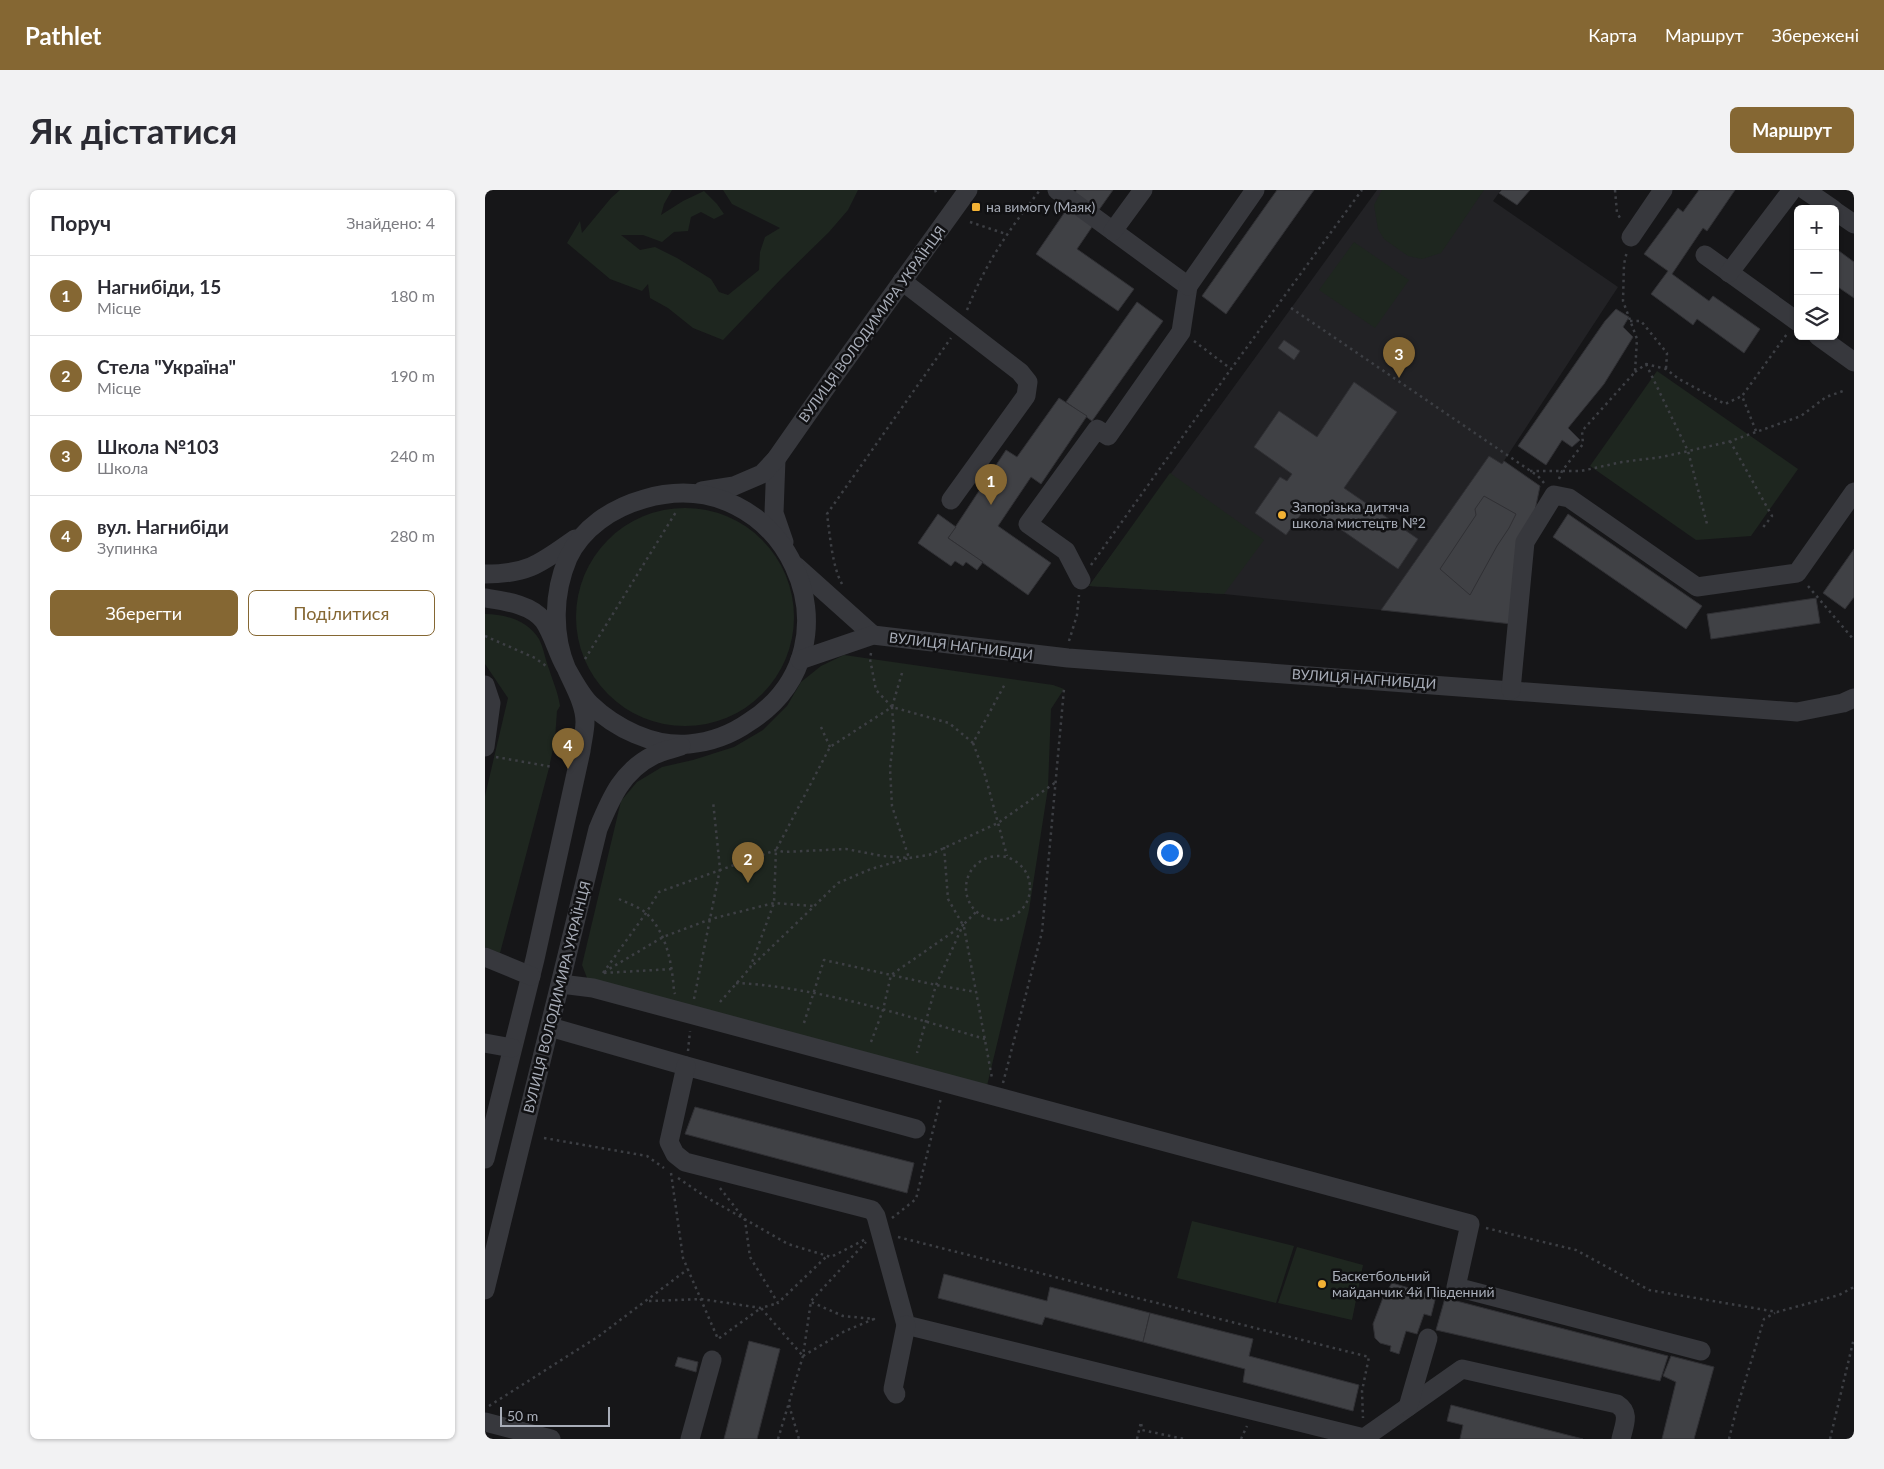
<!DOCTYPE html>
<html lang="uk">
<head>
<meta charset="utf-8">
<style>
	body { margin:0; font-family:Lato,sans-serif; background:#f2f2f3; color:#2b2b33 }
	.controls { position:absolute; right:15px; top:15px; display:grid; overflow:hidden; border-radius:8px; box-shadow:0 1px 4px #0004 }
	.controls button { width:45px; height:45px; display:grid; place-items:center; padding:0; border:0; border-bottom:1px solid #e1e1e2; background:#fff; color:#2b2b33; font:25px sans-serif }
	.scale { position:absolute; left:15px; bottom:12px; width:110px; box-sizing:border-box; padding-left:5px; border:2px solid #a8adb8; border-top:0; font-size:14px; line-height:18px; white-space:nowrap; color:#a8adb8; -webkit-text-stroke:4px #111113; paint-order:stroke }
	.you { position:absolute; left:684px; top:662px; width:18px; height:18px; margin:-12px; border:4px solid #fff; border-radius:50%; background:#1a73e8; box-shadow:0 0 0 8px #1a73e833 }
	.badge { display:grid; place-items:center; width:32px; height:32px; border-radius:50%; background:#856733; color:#fff; font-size:16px; font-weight:700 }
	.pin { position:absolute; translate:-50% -41px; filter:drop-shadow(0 1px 2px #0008) }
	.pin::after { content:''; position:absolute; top:26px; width:18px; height:15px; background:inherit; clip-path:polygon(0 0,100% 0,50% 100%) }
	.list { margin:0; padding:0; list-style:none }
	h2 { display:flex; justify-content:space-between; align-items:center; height:65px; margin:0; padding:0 20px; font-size:21px }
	h2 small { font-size:16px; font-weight:400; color:#7c7c81 }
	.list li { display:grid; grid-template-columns:32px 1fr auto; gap:15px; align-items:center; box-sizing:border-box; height:80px; padding:0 20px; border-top:1px solid #e1e1e2 }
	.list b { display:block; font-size:19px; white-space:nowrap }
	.list p { margin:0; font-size:16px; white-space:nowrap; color:#7c7c81 }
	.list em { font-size:16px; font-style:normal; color:#7c7c81 }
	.actions { display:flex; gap:10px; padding:15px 20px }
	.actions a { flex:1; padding:11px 0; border:1px solid #856733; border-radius:8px; text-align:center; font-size:18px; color:#856733 }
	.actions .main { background:#856733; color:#fff }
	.icon { flex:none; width:28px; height:28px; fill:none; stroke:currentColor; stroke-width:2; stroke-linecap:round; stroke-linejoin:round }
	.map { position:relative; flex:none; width:1369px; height:1249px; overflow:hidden; border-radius:8px }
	header { display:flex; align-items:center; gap:30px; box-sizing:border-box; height:70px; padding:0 25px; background:#856733; color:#fff }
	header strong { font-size:24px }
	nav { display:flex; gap:28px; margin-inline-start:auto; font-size:18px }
	.intro { display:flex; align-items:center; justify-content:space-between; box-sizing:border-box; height:120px; padding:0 30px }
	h1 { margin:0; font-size:35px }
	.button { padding:12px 22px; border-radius:8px; background:#856733; color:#fff; font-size:18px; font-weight:700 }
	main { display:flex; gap:30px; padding:0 30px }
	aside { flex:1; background:#fff; border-radius:8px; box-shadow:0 1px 4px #0004 }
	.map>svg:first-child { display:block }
	.built { fill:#222225 }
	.green { fill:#1e261f }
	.building { fill:#404145; stroke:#303034 }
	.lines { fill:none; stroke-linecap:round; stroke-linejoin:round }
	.path { stroke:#3d3f44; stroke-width:2.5; stroke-dasharray:2.5 4; stroke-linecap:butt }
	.minor { stroke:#37383d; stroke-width:19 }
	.poi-dot { fill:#f2b134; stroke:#111113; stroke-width:2 }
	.labels { text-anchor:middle; stroke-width:5; stroke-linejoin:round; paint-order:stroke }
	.poi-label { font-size:14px; fill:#a8adb8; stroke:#111113; text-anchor:start }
	.street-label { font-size:14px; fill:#a8adb8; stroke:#111113 }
</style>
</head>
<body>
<header>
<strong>Pathlet</strong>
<nav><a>Карта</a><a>Маршрут</a><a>Збережені</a></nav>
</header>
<div class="intro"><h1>Як дістатися</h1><a class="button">Маршрут</a></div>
<main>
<aside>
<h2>Поруч<small>Знайдено: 4</small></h2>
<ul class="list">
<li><span class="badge">1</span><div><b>Нагнибіди, 15</b><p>Місце</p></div><em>180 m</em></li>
<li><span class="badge">2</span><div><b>Стела &quot;Україна&quot;</b><p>Місце</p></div><em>190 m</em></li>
<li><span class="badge">3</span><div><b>Школа №103</b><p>Школа</p></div><em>240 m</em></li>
<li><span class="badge">4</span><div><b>вул. Нагнибіди</b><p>Зупинка</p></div><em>280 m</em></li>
</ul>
<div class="actions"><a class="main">Зберегти</a><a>Поділитися</a></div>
</aside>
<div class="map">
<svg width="1369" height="1249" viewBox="0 0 1369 1249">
	<rect width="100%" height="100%" fill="#161618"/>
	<path class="built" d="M892,0H1016L1008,11L1133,97L1017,274L1004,266L896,420L739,404L604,396Z"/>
	<g class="green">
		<path d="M135,0H187L179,14L176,25L198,11L219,1L232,14L239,24L229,29L216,22L206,27L203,41L189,42L177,52L158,45H136L155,60L170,57L192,68L226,89L234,102L243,105L274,80L275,62L280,47L295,38L247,14L238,0H373L363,20L344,42L296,89L238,150L208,138L183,118L165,108L163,94L157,101L125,89L82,53L95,31L97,43L126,8Z"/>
		<path d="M897,0H999L956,63L937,69L923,66L913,59L899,49L893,39L889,15Z"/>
		<path d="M869,52L924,90L890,138L834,100Z"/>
		<path d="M1172,181L1313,279L1266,346L1211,350L1105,276Z"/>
		<path d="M685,283L779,350L739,404L604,396Z"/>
		<circle cx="200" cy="427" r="109"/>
		<path d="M0,424C21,424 43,431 54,449C59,459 60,469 64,479C68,492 73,502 75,516L72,521L70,549L64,578L15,763L0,757V606L23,508L0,474Z"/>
		<path d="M359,465L568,495L579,499L566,519L563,598L544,720L501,900L104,793L97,775L136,611L152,592L177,577L208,570L249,557L278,540L302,516L316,492L336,476Z"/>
		<path d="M707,1031L809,1056L791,1113L692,1088Z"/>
		<path d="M812,1057L878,1075L867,1130L793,1113Z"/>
	</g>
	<g class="building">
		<path d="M592,0H628L611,24L586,7Z"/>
		<path d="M792,0H829L741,124L717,106Z"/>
		<path d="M1017,0H1045L1032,15L1014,3Z"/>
		<path d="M1214,0H1250L1222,41L1218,38L1187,84L1224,111L1228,106L1275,139L1259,163L1212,129L1208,135L1166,104L1183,81L1159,64L1193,18L1198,22Z"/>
		<path d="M584,16L609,34L592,59L649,99L633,121L551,64Z"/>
		<path d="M1350,58L1369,72V108L1350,95Z"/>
		<path d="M652,112L678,131L607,231L581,212Z"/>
		<path d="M1131,119L1144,127L1138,137L1148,147L1119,194L1083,238L1095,250L1087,257L1077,250L1061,275L1033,256L1120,131Z"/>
		<path d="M799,150L815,161L809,170L793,158Z"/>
		<path d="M869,192L912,222L859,298L933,349L913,379L822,316L801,345L770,323L795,287L802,291L807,284L769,257L794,221L832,247Z"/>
		<path d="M574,208L602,226L556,294L546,287L513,336L566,373L543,405L463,348L521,260L532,267Z"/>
		<path d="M1004,266L1017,274L1019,271L1055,296L1027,434L896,420Z"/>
		<path d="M999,306L1031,324L1024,338L1012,356L985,405L955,379L991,325L990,319Z"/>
		<path d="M453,324L471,337L463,348L498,372L492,380L481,372L478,376L470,371L466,376L433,353Z"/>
		<path d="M1083,324L1217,416L1201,439L1068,347Z"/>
		<path d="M1369,359V407L1360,419L1338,403Z"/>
		<path d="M1331,408L1335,433L1226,449L1222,424Z"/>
		<path d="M210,917L429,973L422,1003L200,944Z"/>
		<path d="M459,1084L562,1111L565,1097L665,1123L658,1152L560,1127L557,1135L453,1108Z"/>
		<path d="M907,1093L951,1106L946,1126L939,1124L932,1144L921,1141L914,1164L905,1161L906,1156L895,1153L890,1148L888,1134L899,1105Z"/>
		<path d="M960,1108L1183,1166L1175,1191L951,1140Z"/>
		<path d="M665,1123L768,1149L764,1166L874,1195L868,1221L758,1192L760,1179L658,1152Z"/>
		<path d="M264,1151L295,1159L272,1249H239Z"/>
		<path d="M1186,1166L1229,1177L1209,1249H1177L1191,1192L1178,1186Z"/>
		<path d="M193,1167L213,1172L211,1182L190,1176Z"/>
		<path d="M966,1215L1098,1249H975L978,1235L962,1231Z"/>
	</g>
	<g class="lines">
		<g class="path">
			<path d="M450,0L452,5"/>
			<path d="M1130,0L1132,23L1137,31"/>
			<path d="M485,32L521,44"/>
			<path d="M806,118L1053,286L1059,293"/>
			<path d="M482,120C501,72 524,40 555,0"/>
			<path d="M1145,131H1156L1182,163L1181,179"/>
			<path d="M709,151L746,179L877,0"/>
			<path d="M1161,174L1203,261L1222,334"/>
			<path d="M1150,182L1161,174L1181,179L1194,189L1240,214L1257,206"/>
			<path d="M1271,241L1257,206L1302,144"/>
			<path d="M1245,251L1287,326L1276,340"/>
			<path d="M1045,281H1096L1137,272L1177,267L1243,252L1316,226L1341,207L1361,200"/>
			<path d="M1074,289L1077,281L1098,254L1097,241L1150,182L1152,149L1138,111L1139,74L1142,61"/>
			<path d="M606,375L746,179"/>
			<path d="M357,394C347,376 345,345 342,324L466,148"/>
			<path d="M1323,396L1369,450"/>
			<path d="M0,446L50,468L61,476"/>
			<path d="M584,451L592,425L594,405"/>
			<path d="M386,463L385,469L391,500L407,517"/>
			<path d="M100,469L191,322"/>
			<path d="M417,483L407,517L464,533L488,553L520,494"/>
			<path d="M336,537L345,557"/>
			<path d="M488,553L500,585L522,666"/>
			<path d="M11,567L68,577"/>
			<path d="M459,657L463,709L478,735L491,722"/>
			<circle cx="513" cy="698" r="32"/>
			<path d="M134,709C142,713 155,717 162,724C182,744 187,774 189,801L190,804"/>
			<path d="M479,737L507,888"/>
			<path d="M119,782L178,747L226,729L289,713L328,716"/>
			<path d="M118,783L161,723L174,702L291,660L299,662L361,659L397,666L424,668L444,665L513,633L571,592"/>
			<path d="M119,783L187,779"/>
			<path d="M251,793C334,797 421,826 500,849"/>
			<path d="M209,809L235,679L228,611"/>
			<path d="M235,812L265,778L289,713L291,660L345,557L407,517L409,544L405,578L407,616L424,668L386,679L353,693L265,778"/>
			<path d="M319,833L339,770L451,795L491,802"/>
			<path d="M386,852L398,820L406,785L478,735L451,795L432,863"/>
			<path d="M203,861L205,841"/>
			<path d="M518,893L557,742L579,499"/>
			<path d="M59,948L162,966L179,978"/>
			<path d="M186,983L198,1068L233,1149L276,1118L318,1166"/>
			<path d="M193,988L221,1007L303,1054L346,1067L381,1049"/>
			<path d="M235,998L260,1030L265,1067L293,1113L342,1066"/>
			<path d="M407,1028L431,1009L456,908"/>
			<path d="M1001,1038L1091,1060L1164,1100L1292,1122L1354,1105L1369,1097"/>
			<path d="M413,1047L884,1167L877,1201L878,1228"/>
			<path d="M164,1111L216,1109L276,1118L293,1113"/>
			<path d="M318,1166L360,1141L389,1129L358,1126L326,1112"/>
			<path d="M304,1215L314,1249"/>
			<path d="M4,1216L114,1146L203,1079"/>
			<path d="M293,1249L318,1166L326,1111L381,1052"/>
			<path d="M652,1249L656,1232L657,1240L699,1249"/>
			<path d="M756,1249L762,1236"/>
			<path d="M1244,1249L1251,1221L1279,1129L1290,1123"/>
			<path d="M1345,1249L1369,1148"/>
		</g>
		<g class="minor">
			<path d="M572,0L703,96L696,142L623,246L612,239L543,334L581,361L596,390"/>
			<path d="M1320,0L1348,19"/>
			<path d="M1350,21L1369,34"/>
			<path d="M628,41L658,0"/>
			<path d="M1146,47L1178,0"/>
			<path d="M1220,65L1313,132"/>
			<path d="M1244,83L1307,0"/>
			<path d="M417,91L535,182L543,192L541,206L466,310"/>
			<path d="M703,96L770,0"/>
			<path d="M1333,146L1369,172"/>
			<path d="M291,269L289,323L299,352"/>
			<path d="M217,301L249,296L277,284L291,269L349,186L483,0"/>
			<path d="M311,376L388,445"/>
			<path d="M0,384C44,384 56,373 90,349"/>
			<path d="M0,408C19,411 46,414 59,431C68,444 72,462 80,476C87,488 95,504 105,514C130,538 168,557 204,554C225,552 247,544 264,532C385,455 298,268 159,309C127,318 97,338 83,368C68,403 67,445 82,480C89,496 100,514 100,532C100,541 97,552 96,561L50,769L0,969"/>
			<path d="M315,470L388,445L583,468L1312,522L1358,513L1369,508"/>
			<path d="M0,495L6,513L0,557"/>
			<path d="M1026,500L1040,352L1069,305L1084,308L1212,397L1312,383L1369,302"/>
			<path d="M0,767L46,786"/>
			<path d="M76,794L108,798L985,1034L971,1097L1216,1161"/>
			<path d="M65,837L201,876L431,939"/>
			<path d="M0,853L27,858"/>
			<path d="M201,876L184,952L190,964L200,972L387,1020L391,1026L421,1135L879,1248L977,1179L1132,1214C1146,1223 1139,1235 1136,1249"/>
			<path d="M0,1100L113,639C126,608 137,581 169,565C177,561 187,559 196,556"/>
			<path d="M411,1204L408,1199L421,1135"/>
			<path d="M923,1217L943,1148"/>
			<path d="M0,1232L66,1249"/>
			<path d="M205,1249L227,1170"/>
		</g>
	</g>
	<g class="poi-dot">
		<rect x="486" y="12" width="10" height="10" rx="2.5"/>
		<circle cx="797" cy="325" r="5"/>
		<circle cx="837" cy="1094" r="5"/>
	</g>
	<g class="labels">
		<g class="poi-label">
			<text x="501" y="22">на вимогу (Маяк)</text>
			<text x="807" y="322">Запорізька дитяча<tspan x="807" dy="16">школа мистецтв №2</tspan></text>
			<text x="847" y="1091">Баскетбольний<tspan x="847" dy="16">майданчик 4й Південний</tspan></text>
		</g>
		<g class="street-label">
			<text transform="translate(387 134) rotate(-54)" y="5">ВУЛИЦЯ ВОЛОДИМИРА УКРАЇНЦЯ</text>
			<text transform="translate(476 456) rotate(7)" y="5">ВУЛИЦЯ НАГНИБІДИ</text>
			<text transform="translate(879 489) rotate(4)" y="5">ВУЛИЦЯ НАГНИБІДИ</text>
			<text transform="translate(72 807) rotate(-76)" y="5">ВУЛИЦЯ ВОЛОДИМИРА УКРАЇНЦЯ</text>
		</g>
	</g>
</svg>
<div class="controls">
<button>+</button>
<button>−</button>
<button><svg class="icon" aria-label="layers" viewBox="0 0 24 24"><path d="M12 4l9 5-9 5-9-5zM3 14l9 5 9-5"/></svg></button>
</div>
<div class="scale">50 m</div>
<div class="you"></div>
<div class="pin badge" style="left:506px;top:315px">1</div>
<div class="pin badge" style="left:263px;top:693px">2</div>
<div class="pin badge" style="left:914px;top:188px">3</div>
<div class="pin badge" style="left:83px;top:579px">4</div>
</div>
</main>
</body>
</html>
